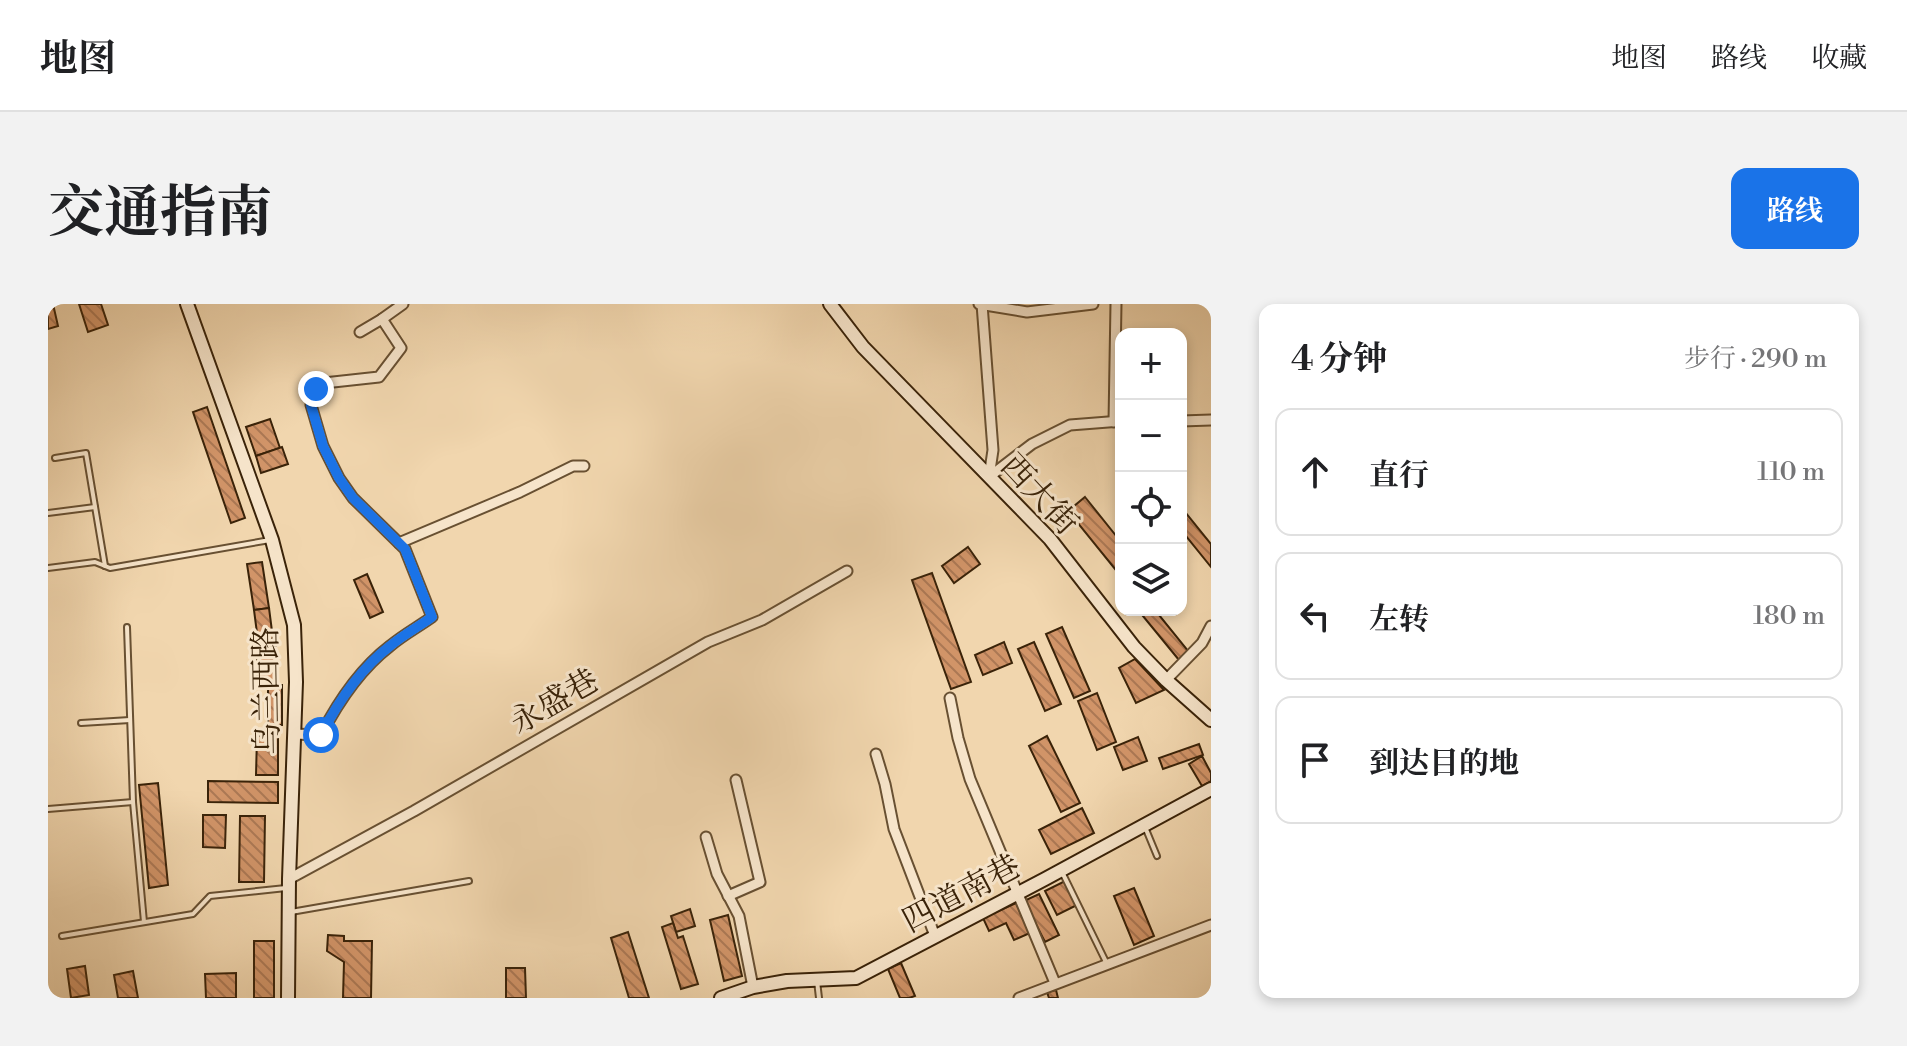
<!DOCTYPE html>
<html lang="zh">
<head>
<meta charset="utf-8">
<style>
	body { margin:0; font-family:"Libre Bodoni","Noto Serif SC",serif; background:#f2f2f2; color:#202124 }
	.controls { position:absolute; right:24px; top:24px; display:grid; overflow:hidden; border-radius:16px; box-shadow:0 4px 12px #0003 }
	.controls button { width:72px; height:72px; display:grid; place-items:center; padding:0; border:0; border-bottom:2px solid #e0e0e0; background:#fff; color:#202124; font:40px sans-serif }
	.stop { position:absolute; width:24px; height:24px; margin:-18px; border:6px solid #1a73e8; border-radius:50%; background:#fff }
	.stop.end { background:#1a73e8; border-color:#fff; box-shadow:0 2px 8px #0008 }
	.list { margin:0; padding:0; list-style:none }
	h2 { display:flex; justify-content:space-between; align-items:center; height:104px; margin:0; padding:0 32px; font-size:34px }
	h2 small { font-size:26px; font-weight:400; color:#757577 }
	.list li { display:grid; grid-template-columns:52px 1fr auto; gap:24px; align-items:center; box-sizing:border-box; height:128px; margin:0 16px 16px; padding:0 16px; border:2px solid #e0e0e0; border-radius:16px }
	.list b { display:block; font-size:30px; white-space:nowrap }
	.list em { font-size:26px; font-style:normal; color:#757577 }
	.icon { flex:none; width:44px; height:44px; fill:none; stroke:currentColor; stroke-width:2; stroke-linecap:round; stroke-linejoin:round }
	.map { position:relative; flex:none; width:1163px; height:694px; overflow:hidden; border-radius:16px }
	header { display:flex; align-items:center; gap:48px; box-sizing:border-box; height:112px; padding:0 40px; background:#fff; border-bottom:2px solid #e0e0e0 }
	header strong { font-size:38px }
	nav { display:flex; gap:44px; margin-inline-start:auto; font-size:28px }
	.intro { display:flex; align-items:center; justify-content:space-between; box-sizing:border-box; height:192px; padding:0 48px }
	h1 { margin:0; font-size:56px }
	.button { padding:20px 36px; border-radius:16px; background:#1a73e8; color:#fff; font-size:28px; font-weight:700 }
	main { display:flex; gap:48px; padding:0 48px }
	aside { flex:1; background:#fff; border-radius:16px; box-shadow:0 4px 12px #0003 }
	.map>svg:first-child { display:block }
	.building { fill:url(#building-back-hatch); stroke:#3a2309; stroke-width:2 }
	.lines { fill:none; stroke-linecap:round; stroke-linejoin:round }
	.lane-casing { stroke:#685032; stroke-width:8 }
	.street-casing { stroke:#685032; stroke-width:13 }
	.secondary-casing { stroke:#3a2309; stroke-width:16 }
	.lane { stroke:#f6e4ca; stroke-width:4 }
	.street { stroke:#f6e4ca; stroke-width:9 }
	.secondary { stroke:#f6e4ca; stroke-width:12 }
	.route { stroke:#1a73e8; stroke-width:10 }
	.labels { text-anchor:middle; stroke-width:6; stroke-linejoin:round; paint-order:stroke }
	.street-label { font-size:32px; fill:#3a2309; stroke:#f6e4ca }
</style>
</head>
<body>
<header>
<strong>地图</strong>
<nav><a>地图</a><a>路线</a><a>收藏</a></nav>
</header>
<div class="intro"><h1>交通指南</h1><a class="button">路线</a></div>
<main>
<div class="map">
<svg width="1163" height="694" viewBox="0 0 1163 694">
	<defs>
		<pattern id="building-back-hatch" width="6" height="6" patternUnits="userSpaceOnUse" patternTransform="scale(2)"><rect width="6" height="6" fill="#d19468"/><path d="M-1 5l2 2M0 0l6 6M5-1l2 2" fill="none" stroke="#ab7854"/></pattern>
	</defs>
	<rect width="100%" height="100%" fill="#f1d6ae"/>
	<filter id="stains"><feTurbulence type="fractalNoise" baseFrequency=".0025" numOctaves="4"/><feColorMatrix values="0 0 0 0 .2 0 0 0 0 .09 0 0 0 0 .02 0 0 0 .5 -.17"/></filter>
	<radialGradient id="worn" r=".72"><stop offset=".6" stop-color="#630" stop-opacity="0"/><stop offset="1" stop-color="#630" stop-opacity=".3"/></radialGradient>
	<g class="building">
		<path d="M0,0H5L10,22L0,25Z"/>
		<path d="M31,0H53L60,21L40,28Z"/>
		<path d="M159,103L197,214L183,219L145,108Z"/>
		<path d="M222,115L232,144L208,152L198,123Z"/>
		<path d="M234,143L240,160L213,169L208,152Z"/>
		<path d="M1037,193L1073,238V259L1067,265L1020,207Z"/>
		<path d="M1133,203L1163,240V263L1133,226Z"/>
		<path d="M920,243L932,260L906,279L894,262Z"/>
		<path d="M214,258L221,304L206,306L199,260Z"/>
		<path d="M884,269L923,378L903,385L864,276Z"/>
		<path d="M319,270L335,308L322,314L306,276Z"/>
		<path d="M221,304L225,335L210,337L206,306Z"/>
		<path d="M1090,306H1107L1141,348L1131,356Z"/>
		<path d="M1014,323L1042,387L1026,394L998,330Z"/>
		<path d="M956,338L964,359L935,371L927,351Z"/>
		<path d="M986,338L1013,400L997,407L970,345Z"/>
		<rect x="209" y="342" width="19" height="35"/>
		<path d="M1087,355L1116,386L1088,399L1071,364Z"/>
		<rect x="220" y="381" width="14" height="40"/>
		<path d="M1049,389L1068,438L1049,446L1030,397Z"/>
		<path d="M209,432H230V471H208Z"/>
		<path d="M999,432L1032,499L1013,508L981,442Z"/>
		<path d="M1090,433L1099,457L1075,466L1066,443Z"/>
		<path d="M1151,440L1155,451L1115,465L1111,454Z"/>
		<path d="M1154,452L1163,469V477L1154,482L1141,460Z"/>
		<path d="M160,477L230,478V499L160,498Z"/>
		<path d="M110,479L120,581L101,584L91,481Z"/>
		<path d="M1034,504L1046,529L1003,550L991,526Z"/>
		<path d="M155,511H178L177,544L155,543Z"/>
		<path d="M192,512H217L216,578H191Z"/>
		<path d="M1017,577L1029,601L1009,611L997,587Z"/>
		<path d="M1086,584L1106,632L1086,641L1066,592Z"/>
		<path d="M991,590L1011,631L997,638L976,597Z"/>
		<path d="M968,599L982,629L966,636L958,619L941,627L935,614Z"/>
		<path d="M642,605L647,622L628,628L623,612Z"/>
		<path d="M680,611L694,672L676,677L662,616Z"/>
		<path d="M625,619L630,634L635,632L650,680L633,685L614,623Z"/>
		<path d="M580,628L601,694H581L563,634Z"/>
		<path d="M280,631L296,632V637H324L323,694H295L296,658L279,647Z"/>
		<rect x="206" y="637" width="20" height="57"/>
		<path d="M853,659L867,692L861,694H852L840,665Z"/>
		<path d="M37,662L41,691L23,694L19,665Z"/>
		<path d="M458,664H477L478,694H458Z"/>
		<path d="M85,667L90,694H70L66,671Z"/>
		<path d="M188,669V694H158L157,670Z"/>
		<path d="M1008,686L1010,694H1001L999,688Z"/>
	</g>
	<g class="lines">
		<defs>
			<g id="lane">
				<path d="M7,154L38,149L57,262"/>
				<path d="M0,209L47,203"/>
				<path d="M0,264L47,258L62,264L222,236"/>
				<path d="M79,323L85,498L96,618"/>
				<path d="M33,419L82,416"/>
				<path d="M0,505L85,498"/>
				<path d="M1097,523L1109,552"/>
				<path d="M1014,568L1059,660"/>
				<path d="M243,608L421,577"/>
				<path d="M14,632L145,610L162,592L238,584"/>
				<path d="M769,677L771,694"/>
			</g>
			<g id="street">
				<path d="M931,0L979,8L1045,0"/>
				<path d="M934,0L945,146L941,173"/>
				<path d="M312,28L334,15L355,0"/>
				<path d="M1133,117L1163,116"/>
				<path d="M1066,118L1068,0"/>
				<path d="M941,173L984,140L1022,121L1073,117"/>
				<path d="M351,239L472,188L525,162H536"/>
				<path d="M1118,376L1154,339L1163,322"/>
				<path d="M902,394L910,434L922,475L1007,679"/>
				<path d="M246,430L273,431C290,398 312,365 342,342C355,331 370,323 384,313L357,245L305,194L291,174L275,142L263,101L265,89L276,79L331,73L353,44L334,15"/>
				<path d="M828,450L837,480L846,525L887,632"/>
				<path d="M658,533L669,570L691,612L705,683"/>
				<path d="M241,575L366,507L660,338L714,316L799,267"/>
				<path d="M680,592L712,578L688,476"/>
				<path d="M971,694L1163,621"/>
			</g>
			<g id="secondary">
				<path d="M139,0L224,236L246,321L248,378L241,575L240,694"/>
				<path d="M782,0L815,43L1002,235L1086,343L1118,376L1163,416"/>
				<path d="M673,694L705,683L739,677L808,674L997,575L1163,485"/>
			</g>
		</defs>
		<use href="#lane" class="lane-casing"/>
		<use href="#street" class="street-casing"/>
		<use href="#secondary" class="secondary-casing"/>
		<use href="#lane" class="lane"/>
		<use href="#street" class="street"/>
		<use href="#secondary" class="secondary"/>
	</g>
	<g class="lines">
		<path class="route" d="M268,85L263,101L275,142L291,174L305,194L357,245L384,313C370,323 355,331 342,342C312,365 290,398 273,431"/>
	</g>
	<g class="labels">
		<g class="street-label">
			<text transform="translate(992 190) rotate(47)" y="11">西大街</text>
			<text transform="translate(218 387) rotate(-91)" y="11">乌兰西路</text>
			<text transform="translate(506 397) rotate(-30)" y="11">永盛巷</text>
			<text transform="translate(913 589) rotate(-28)" y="11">四道南巷</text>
		</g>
	</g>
	<rect width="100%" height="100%" filter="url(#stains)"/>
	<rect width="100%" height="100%" fill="url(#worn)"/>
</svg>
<div class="controls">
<button>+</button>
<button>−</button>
<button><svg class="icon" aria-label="locate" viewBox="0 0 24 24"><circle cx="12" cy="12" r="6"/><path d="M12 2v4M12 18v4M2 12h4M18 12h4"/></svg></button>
<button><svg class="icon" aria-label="layers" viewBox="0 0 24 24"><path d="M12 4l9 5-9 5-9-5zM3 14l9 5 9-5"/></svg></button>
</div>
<div class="stop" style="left:273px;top:431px"></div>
<div class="stop end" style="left:268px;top:85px"></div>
</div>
<aside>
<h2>4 分钟<small>步行 · 290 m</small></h2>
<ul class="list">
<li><svg class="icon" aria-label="ahead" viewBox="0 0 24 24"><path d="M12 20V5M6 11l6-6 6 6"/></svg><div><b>直行</b></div><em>110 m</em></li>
<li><svg class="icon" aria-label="left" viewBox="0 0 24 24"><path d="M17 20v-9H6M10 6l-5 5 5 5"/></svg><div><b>左转</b></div><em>180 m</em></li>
<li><svg class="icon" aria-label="arrive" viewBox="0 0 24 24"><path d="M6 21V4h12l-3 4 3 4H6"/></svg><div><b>到达目的地</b></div></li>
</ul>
</aside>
</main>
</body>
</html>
